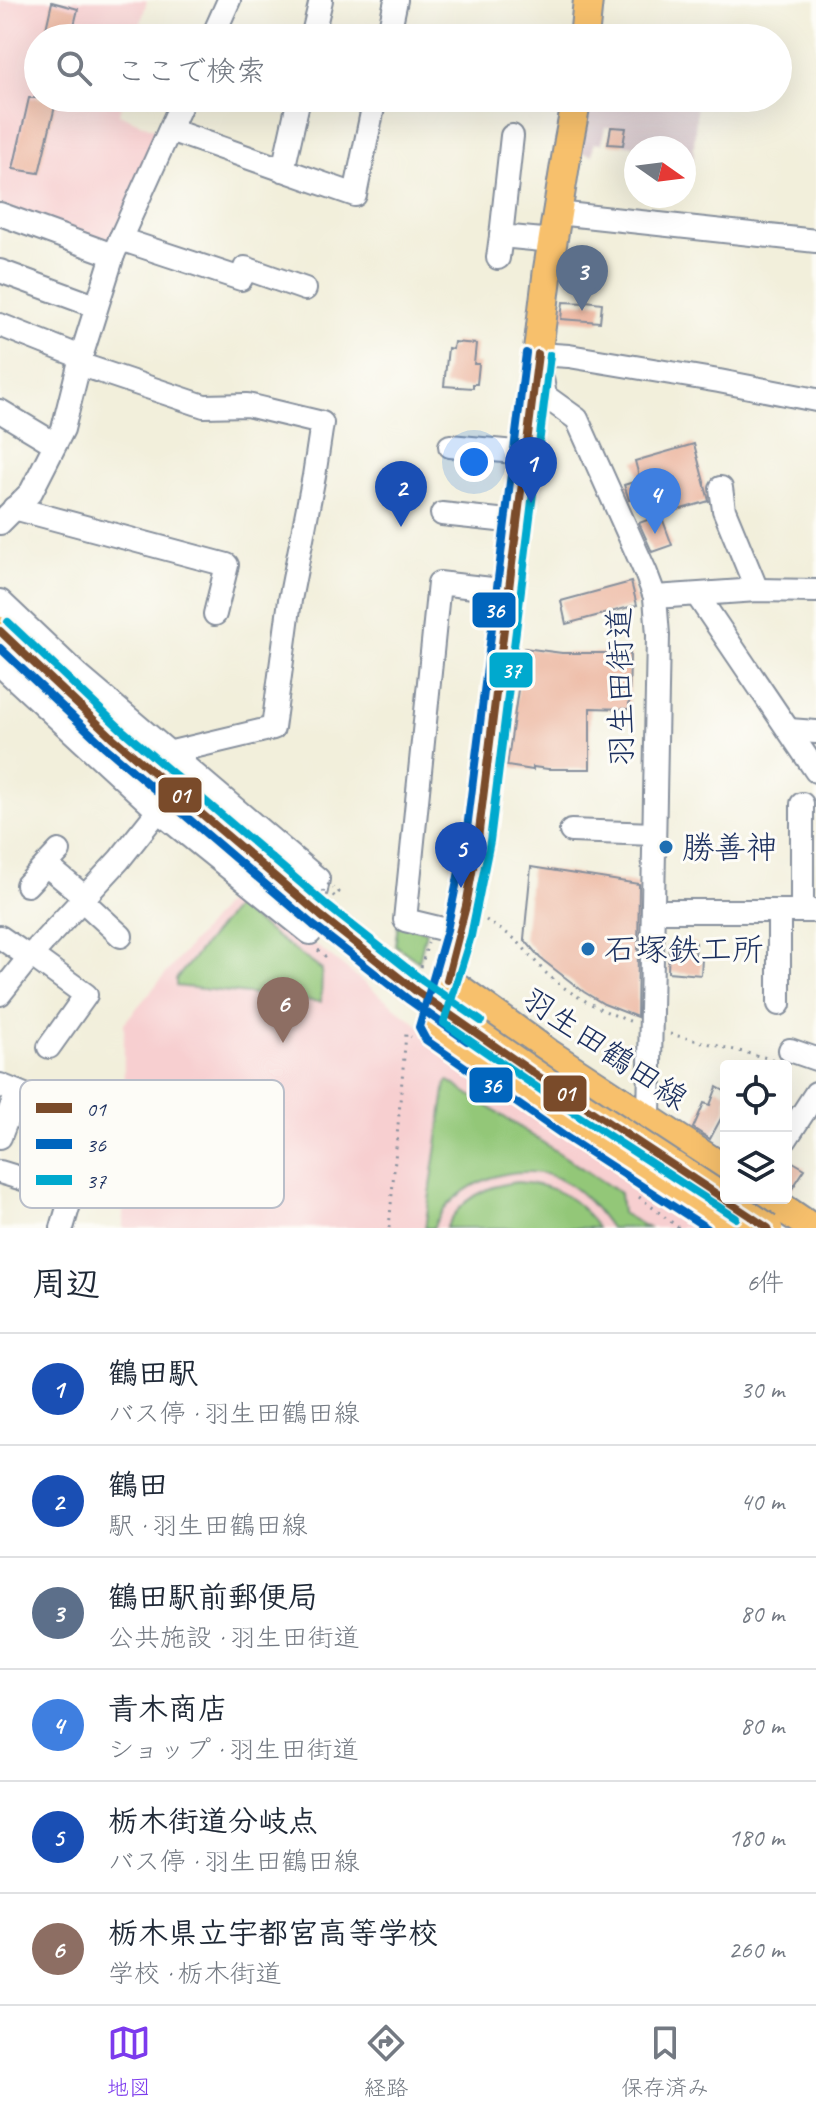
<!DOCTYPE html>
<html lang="ja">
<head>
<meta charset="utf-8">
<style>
	body { margin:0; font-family:Caveat,"Klee One",sans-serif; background:#f6f6f7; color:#1f2937 }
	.controls { position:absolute; right:24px; bottom:24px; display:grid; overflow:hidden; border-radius:8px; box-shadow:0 8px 32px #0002 }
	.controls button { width:72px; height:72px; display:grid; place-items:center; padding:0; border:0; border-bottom:2px solid #e0e1e3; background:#fff; color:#1f2937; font:40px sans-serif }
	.compass { position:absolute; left:624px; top:136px; width:72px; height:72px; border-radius:50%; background:#fff; box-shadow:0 8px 32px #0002; rotate:104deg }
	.you { position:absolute; left:474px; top:462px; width:28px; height:28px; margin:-20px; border:6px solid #fff; border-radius:50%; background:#1a73e8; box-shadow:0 0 0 12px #1a73e833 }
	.badge { display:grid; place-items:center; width:52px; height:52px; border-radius:50%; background:#7c3aed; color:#fff; font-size:26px; font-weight:700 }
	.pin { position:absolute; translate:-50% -66px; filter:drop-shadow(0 2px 4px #0008) }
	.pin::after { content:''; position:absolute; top:42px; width:28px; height:24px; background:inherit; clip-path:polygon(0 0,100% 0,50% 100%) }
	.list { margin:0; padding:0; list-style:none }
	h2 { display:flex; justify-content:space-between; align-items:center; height:104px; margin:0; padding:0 32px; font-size:34px }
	h2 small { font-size:26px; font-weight:400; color:#747a83 }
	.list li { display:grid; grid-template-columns:52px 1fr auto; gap:24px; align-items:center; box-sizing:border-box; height:112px; padding:0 32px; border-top:2px solid #e0e1e3 }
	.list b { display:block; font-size:30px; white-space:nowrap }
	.list p { margin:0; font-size:26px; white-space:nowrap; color:#747a83 }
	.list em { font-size:26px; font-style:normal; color:#747a83 }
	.icon { flex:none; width:44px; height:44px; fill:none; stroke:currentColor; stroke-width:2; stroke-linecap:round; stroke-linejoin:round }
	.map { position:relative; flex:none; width:816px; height:1228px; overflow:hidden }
	.search { position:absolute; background:#fff; box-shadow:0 8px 32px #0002; left:24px; right:24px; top:24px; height:88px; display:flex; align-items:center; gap:20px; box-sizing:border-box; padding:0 28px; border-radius:44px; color:#747a83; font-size:30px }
	.sheet { height:776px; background:#fff }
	nav { display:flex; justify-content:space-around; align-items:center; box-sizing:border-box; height:112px; border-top:2px solid #e0e1e3; background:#fff; font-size:22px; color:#747a83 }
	nav a { display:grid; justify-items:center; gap:4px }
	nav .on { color:#7c3aed }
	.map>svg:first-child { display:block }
	.built { fill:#f7cfd0 }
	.industrial { fill:#d2bdc5 }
	.green { fill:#93c778; stroke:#577b6b; stroke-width:2 }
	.building { fill:#ecb59f }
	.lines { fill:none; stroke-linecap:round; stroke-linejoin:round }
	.minor-casing { stroke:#868f9c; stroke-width:26 }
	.major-casing { stroke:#868f9c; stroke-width:32 }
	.path { stroke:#868f9c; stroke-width:3; stroke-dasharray:2 6; stroke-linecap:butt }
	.minor { stroke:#fff; stroke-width:22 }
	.major { stroke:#f7c06c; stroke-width:28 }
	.major-bridge-casing { stroke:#868f9c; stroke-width:32; stroke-linecap:butt }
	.path-bridge { stroke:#868f9c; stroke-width:3; stroke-dasharray:2 6; stroke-linecap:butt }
	.major-bridge { stroke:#f7c06c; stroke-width:28 }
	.bus-1-casing { stroke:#fdfcf7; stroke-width:14 }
	.bus-2-casing { stroke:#fdfcf7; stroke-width:14 }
	.bus-3-casing { stroke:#fdfcf7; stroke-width:14 }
	.bus-1 { stroke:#7a4b2a; stroke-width:8 }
	.bus-2 { stroke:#0065bd; stroke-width:8 }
	.bus-3 { stroke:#00a9ce; stroke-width:8 }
	.poi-dot { fill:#1f6fb2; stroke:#fdfcf7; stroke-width:3 }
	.labels { text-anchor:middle; stroke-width:6; stroke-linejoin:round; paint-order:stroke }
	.street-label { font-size:32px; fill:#1b2f5e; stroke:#fdfcf7 }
	.poi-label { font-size:32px; fill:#1b2f5e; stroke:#fdfcf7; text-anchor:start }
	.key { fill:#fdfcf7; stroke:#b9bec9; stroke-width:2 }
	.key-label { font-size:22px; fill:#1b2f5e }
	.line-badge { stroke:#fdfcf7; stroke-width:3 }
	.badge-label { font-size:22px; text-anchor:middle; font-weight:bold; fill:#fff }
</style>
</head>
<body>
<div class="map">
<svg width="816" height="1228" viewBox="0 0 816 1228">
	<rect width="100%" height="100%" fill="#fdfcf7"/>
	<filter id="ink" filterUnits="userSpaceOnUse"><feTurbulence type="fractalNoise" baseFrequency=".0125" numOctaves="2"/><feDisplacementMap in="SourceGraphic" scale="16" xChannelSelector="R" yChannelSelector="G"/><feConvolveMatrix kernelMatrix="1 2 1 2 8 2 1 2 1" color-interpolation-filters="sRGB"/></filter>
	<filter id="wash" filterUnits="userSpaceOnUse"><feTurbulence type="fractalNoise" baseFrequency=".006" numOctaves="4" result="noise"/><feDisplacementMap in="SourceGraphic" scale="32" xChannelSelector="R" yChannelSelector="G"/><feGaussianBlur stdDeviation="1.8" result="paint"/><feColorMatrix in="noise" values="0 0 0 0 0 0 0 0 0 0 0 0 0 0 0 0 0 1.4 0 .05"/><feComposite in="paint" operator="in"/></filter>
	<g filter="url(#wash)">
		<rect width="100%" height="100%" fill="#f2efdb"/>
		<g class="built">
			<path d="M0,0H147L137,38H38V98H123L119,114L161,132L114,246L0,205Z"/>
			<path d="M240,886L466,1062L720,1228H123L124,1023Z"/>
		</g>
		<path class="industrial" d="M586,98H697L693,163L684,162V148L624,145L625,128L605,127L601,144L594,143L592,155L576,152Z"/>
		<g class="green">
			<path d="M235,907L322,970L321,1002L176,986V979Z"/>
			<path d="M398,924L426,931L419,962L395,945Z"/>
			<path d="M449,1081L620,1193L622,1213L648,1228H610C598,1211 585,1194 567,1183C522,1156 453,1181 433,1228H425L446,1083Z"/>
			<path d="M518,1182C551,1184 580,1198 597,1228H446C460,1199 487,1185 518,1182Z"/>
		</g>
		<g id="blocks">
			<g class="building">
				<path d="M52,2L78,9L71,38H44Z"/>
				<path d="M29,98H57L39,173L13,169Z"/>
				<path d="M611,127L626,128L623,145L608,144Z"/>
				<path d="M586,301L602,303L600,322L561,319L563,302L586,303Z"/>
				<path d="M454,342L476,344L474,364H479L477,384H473V388L444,386L448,348L453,349Z"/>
				<path d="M694,444L709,501L650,518L644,496L629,500L624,485L640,480L635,461Z"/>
				<path d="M661,515L672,545L652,552L639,523Z"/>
				<path d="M631,582L637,605L566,624L561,601Z"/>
				<path d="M524,648L562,653H630L629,709L590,708V769H548L533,767V770L507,766Z"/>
				<path d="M531,867L639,884L637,1017L604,1004L584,992L540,958L524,939Z"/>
				<path d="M669,942L696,943L695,958H702L701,975L668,972Z"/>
				<path d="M717,1087L726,1092V1109L710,1139L693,1128L704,1103L710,1105Z"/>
				<path d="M786,1158L805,1169L790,1192L786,1190Z"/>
			</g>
		</g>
	</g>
	<g filter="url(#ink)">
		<use href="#blocks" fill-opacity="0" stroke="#868f9c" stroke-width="2"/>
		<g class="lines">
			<defs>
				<g id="minor">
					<path d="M212,38L229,0"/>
					<path d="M312,38L321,0"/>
					<path d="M388,38L396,0"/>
					<path d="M170,130L355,195L375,98"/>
					<path d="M512,136L501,236L553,241"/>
					<path d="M283,170L299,98"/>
					<path d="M557,213L816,241"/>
					<path d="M0,214L113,255"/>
					<path d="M120,239L241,279L245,268L305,289"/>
					<path d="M498,258L501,236"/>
					<path d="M0,271L95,306"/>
					<path d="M0,325L81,357"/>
					<path d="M79,364L204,406L247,405L322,423L314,476L290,600L273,728L168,753"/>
					<path d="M0,411L55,444"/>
					<path d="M450,446L526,453"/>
					<path d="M721,488L724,510L757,590"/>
					<path d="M14,508L227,565L215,614"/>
					<path d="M442,514L517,522"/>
					<path d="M0,523L31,492L63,429L81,357L113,255L184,98"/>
					<path d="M697,595L816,771"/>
					<path d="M655,597L757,590L816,591"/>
					<path d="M0,601L79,676L318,879L316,890"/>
					<path d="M0,665L158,811L310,933L311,926"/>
					<path d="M789,730L816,732"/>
					<path d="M802,804V911"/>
					<path d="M571,831L654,834"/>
					<path d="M46,865L85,897"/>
					<path d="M27,885L59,851"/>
					<path d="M82,900L121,936"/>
					<path d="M653,911H816"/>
					<path d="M459,933L405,920L439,583L509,591"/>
					<path d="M0,937L29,957"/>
					<path d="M31,955L86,995L49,1047"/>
					<path d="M0,994L31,955L119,860L158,811"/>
					<path d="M779,1004V911"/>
					<path d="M790,1050L816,1059"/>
					<path d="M0,1085L47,1104"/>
					<path d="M649,1118L658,635L655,597L646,573L577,419L545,396L538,354L569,356L719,381L816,400"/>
					<path d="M0,1137L17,1092"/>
					<path d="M786,1139L816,1093"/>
					<path d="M0,1172L72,1194L62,1228"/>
				</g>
				<g id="major">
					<path d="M584,38L588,0"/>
					<path d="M0,631L113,738"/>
					<path d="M447,980L548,1053L726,1170"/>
					<path d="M444,987L466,906L478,839L548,269L569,140L577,98"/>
					<path d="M432,1021L431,1025L433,1030L570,1125L729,1228"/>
					<path d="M768,1198L812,1228"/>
				</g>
			</defs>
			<use href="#minor" class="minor-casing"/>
			<use href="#major" class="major-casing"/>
			<g class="path">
				<path d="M333,895L335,897L339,892L333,888"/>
				<path d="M486,920C496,927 508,933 517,941C530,954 540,969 555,981C578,999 605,1012 632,1022"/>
				<path d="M318,950L325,956L328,950"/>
				<path d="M421,967L428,943"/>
				<path d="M670,1034L775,1060"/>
				<path d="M639,1197L679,1228"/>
				<path d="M389,1228L406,1034L411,1037"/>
			</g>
			<use href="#minor" class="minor"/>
			<use href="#major" class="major"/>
			<defs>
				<path id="major-bridge" d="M113,738C213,823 311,912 416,990C530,1075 651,1150 768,1228"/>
			</defs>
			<use href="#major-bridge" class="major-bridge-casing"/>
			<path class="path-bridge" d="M323,892L329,884"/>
			<use href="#major-bridge" class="major-bridge"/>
			<defs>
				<g id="bus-1">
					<path d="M0,631L113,738L321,916L416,991L538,1076L768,1228"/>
					<path d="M447,980L466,906L478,839L538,354"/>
				</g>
				<g id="bus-2">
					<path d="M526,353L466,837L447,930L419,1027L426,1040L563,1135L707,1228"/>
					<path d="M0,648L105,747L313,925L409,1000L467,1041"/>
				</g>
				<g id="bus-3">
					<path d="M550,355L490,841L471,936L444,1023L577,1115L736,1218"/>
					<path d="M8,622L121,729L329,907L423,981L481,1021"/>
				</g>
			</defs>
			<use href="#bus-1" class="bus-1-casing"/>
			<use href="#bus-2" class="bus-2-casing"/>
			<use href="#bus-3" class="bus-3-casing"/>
			<use href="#bus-1" class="bus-1"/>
			<use href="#bus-2" class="bus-2"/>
			<use href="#bus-3" class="bus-3"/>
		</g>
	</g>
	<g class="poi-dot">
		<circle cx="666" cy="847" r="8"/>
		<circle cx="588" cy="949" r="8"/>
	</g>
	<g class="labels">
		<g class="street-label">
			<text transform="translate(620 687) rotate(-91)" y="11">羽生田街道</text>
			<text transform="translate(605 1048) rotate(34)" y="11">羽生田鶴田線</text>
		</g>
		<g class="poi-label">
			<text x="682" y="858">勝善神</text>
			<text x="604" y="960">石塚鉄工所</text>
		</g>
	</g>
	<rect x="20" y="1080" width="264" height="128" rx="12" class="key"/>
	<rect x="36" y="1103" width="36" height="10" fill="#7a4b2a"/>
	<rect x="36" y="1139" width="36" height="10" fill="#0065bd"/>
	<rect x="36" y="1175" width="36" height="10" fill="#00a9ce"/>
	<g class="key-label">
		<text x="86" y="1116">01</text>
		<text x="86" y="1152">36</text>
		<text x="86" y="1188">37</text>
	</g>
	<g class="line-badge">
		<rect x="471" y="591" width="46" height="38" rx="8" fill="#0065bd"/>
		<rect x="488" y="651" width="46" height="38" rx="8" fill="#00a9ce"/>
		<rect x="157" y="776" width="46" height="38" rx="8" fill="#7a4b2a"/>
		<rect x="468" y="1066" width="46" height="38" rx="8" fill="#0065bd"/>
		<rect x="542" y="1074" width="46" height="39" rx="8" fill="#7a4b2a"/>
	</g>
	<g class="badge-label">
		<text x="494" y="618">36</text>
		<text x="511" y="678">37</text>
		<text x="180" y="803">01</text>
		<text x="491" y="1093">36</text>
		<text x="565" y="1101">01</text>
	</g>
</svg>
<div class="controls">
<button><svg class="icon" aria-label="locate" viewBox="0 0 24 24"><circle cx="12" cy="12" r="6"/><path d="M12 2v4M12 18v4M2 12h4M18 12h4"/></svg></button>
<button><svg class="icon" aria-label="layers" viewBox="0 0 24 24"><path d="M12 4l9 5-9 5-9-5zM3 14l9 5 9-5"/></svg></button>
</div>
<svg class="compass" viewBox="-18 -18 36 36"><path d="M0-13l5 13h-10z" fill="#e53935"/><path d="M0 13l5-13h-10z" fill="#747a83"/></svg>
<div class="you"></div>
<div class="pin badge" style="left:531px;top:503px;background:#1a4fb4">1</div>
<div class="pin badge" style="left:401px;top:527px;background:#1a4fb4">2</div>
<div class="pin badge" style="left:582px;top:311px;background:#5c6f8a">3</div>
<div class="pin badge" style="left:655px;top:534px;background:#3f7fe0">4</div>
<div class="pin badge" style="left:461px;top:888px;background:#1a4fb4">5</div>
<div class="pin badge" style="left:283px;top:1043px;background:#8d6e63">6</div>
<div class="search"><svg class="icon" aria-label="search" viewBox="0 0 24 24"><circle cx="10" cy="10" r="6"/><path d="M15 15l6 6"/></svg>ここで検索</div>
</div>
<section class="sheet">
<h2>周辺<small>6件</small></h2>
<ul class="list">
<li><span class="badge" style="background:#1a4fb4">1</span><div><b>鶴田駅</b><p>バス停 · 羽生田鶴田線</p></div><em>30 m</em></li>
<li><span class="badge" style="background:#1a4fb4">2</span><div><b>鶴田</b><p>駅 · 羽生田鶴田線</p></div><em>40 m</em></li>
<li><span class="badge" style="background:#5c6f8a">3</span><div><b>鶴田駅前郵便局</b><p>公共施設 · 羽生田街道</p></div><em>80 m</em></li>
<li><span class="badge" style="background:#3f7fe0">4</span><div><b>青木商店</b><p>ショップ · 羽生田街道</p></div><em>80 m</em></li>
<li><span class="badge" style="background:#1a4fb4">5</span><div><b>栃木街道分岐点</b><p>バス停 · 羽生田鶴田線</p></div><em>180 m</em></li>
<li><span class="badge" style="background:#8d6e63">6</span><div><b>栃木県立宇都宮高等学校</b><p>学校 · 栃木街道</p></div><em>260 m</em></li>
</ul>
</section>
<nav>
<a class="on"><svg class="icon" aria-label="map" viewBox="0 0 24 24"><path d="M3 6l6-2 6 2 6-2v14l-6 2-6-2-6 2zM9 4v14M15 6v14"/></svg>地図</a>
<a><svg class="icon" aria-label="directions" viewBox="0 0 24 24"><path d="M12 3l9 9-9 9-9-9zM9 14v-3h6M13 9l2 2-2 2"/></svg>経路</a>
<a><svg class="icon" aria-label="saved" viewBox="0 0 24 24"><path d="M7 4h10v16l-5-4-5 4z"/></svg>保存済み</a>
</nav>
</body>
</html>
